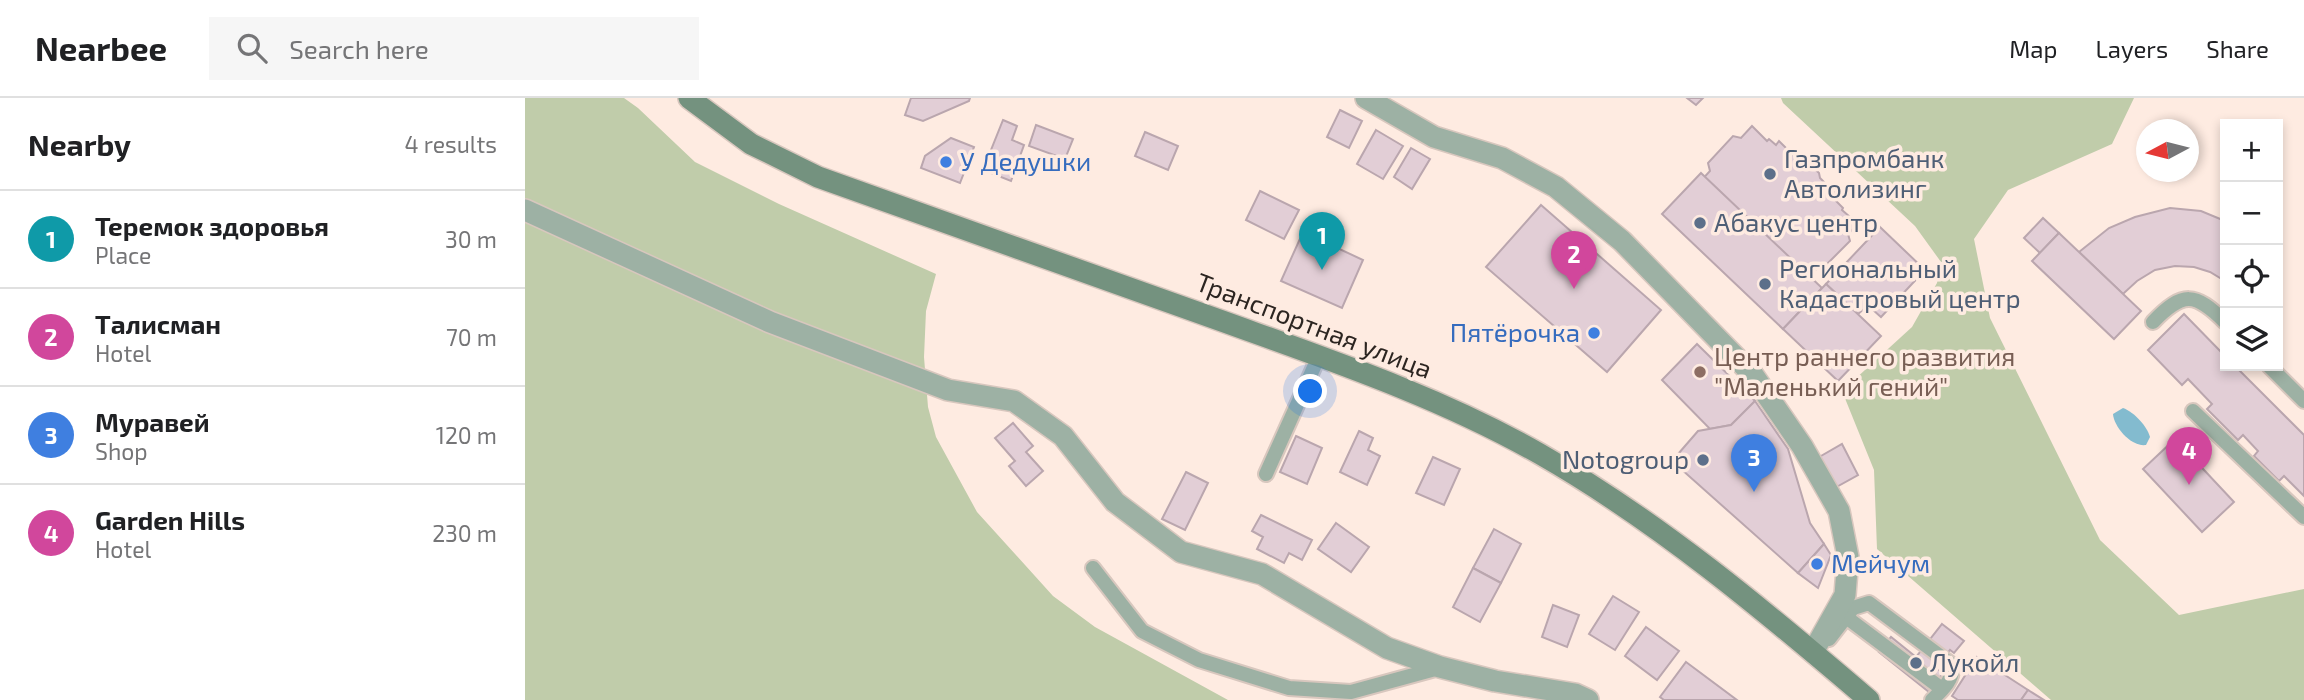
<!DOCTYPE html>
<html lang="en">
<head>
<meta charset="utf-8">
<style>
	body { margin:0; font-family:"Exo 2",sans-serif; background:#f6f6f6; color:#202124 }
	.controls { position:absolute; right:21px; top:21px; display:grid; overflow:hidden; border-radius:0px; box-shadow:0 4px 10px #0003 }
	.controls button { width:63px; height:63px; display:grid; place-items:center; padding:0; border:0; border-bottom:2px solid #e0e0e0; background:#fff; color:#202124; font:35px sans-serif }
	.compass { position:absolute; left:1611px; top:21px; width:63px; height:63px; border-radius:50%; background:#fff; box-shadow:0 4px 10px #0003; rotate:263deg }
	.you { position:absolute; left:786px; top:294px; width:24px; height:24px; margin:-18px; border:5px solid #fff; border-radius:50%; background:#1a73e8; box-shadow:0 0 0 10px #1a73e833 }
	.badge { display:grid; place-items:center; width:46px; height:46px; border-radius:50%; background:#db2777; color:#fff; font-size:23px; font-weight:700 }
	.pin { position:absolute; translate:-50% -58px; filter:drop-shadow(0 2px 4px #0008) }
	.pin::after { content:''; position:absolute; top:37px; width:24px; height:21px; background:inherit; clip-path:polygon(0 0,100% 0,50% 100%) }
	.list { margin:0; padding:0; list-style:none }
	h2 { display:flex; justify-content:space-between; align-items:center; height:91px; margin:0; padding:0 28px; font-size:30px }
	h2 small { font-size:23px; font-weight:400; color:#757577 }
	.list li { display:grid; grid-template-columns:46px 1fr auto; gap:21px; align-items:center; box-sizing:border-box; height:98px; padding:0 28px; border-top:2px solid #e0e0e0 }
	.list b { display:block; font-size:26px; white-space:nowrap }
	.list p { margin:0; font-size:23px; white-space:nowrap; color:#757577 }
	.list em { font-size:23px; font-style:normal; color:#757577 }
	.icon { flex:none; width:38px; height:38px; fill:none; stroke:currentColor; stroke-width:2; stroke-linecap:round; stroke-linejoin:round }
	.map { position:relative; flex:none; width:1779px; height:602px; overflow:hidden }
	header { display:flex; align-items:center; gap:42px; box-sizing:border-box; height:98px; padding:0 35px; background:#fff; border-bottom:2px solid #e0e0e0 }
	header strong { font-size:33px }
	nav { display:flex; gap:38px; margin-inline-start:auto; font-size:24px }
	.search { width:490px; height:63px; background:#f6f6f6; display:flex; align-items:center; gap:18px; box-sizing:border-box; padding:0 24px; border-radius:0px; color:#757577; font-size:26px }
	main { display:flex }
	aside { flex:1; background:#fff }
	.map>svg:first-child { display:block }
	.green { fill:#c0ccaa }
	.water { fill:#83bbcf }
	.building { fill:#e2ced6; stroke:#baa6ae; stroke-width:2 }
	.lines { fill:none; stroke-linecap:round; stroke-linejoin:round }
	.service-casing { stroke:#d8c7be; stroke-width:18 }
	.minor-casing { stroke:#d8c7be; stroke-width:24 }
	.secondary-casing { stroke:#d8c7be; stroke-width:24 }
	.service { stroke:#9db1a4; stroke-width:14 }
	.minor { stroke:#9db1a4; stroke-width:21 }
	.secondary { stroke:#74927f; stroke-width:21 }
	.shop-dot { fill:#3f7fe0; stroke:#feebe1; stroke-width:2.5 }
	.service-dot { fill:#5c6f8a; stroke:#feebe1; stroke-width:2.5 }
	.education-dot { fill:#8d6e63; stroke:#feebe1; stroke-width:2.5 }
	.labels { text-anchor:middle; stroke-width:7; stroke-linejoin:round; paint-order:stroke }
	.service-label { font-size:26px; fill:#4e5e75; stroke:#feebe1; text-anchor:start }
	.shop-label { font-size:26px; fill:#366cbe; stroke:#feebe1; text-anchor:start }
	.street-label { font-size:26px; fill:#2c2521; stroke:#feebe1 }
	.education-label { font-size:26px; fill:#785e54; stroke:#feebe1; text-anchor:start }
</style>
</head>
<body>
<header>
<strong>Nearbee</strong>
<div class="search"><svg class="icon" aria-label="search" viewBox="0 0 24 24"><circle cx="10" cy="10" r="6"/><path d="M15 15l6 6"/></svg>Search here</div>
<nav><a>Map</a><a>Layers</a><a>Share</a></nav>
</header>
<main>
<aside>
<h2>Nearby<small>4 results</small></h2>
<ul class="list">
<li><span class="badge" style="background:#0f9aa8">1</span><div><b>Теремок здоровья</b><p>Place</p></div><em>30 m</em></li>
<li><span class="badge" style="background:#d1479c">2</span><div><b>Талисман</b><p>Hotel</p></div><em>70 m</em></li>
<li><span class="badge" style="background:#3f7fe0">3</span><div><b>Муравей</b><p>Shop</p></div><em>120 m</em></li>
<li><span class="badge" style="background:#d1479c">4</span><div><b>Garden Hills</b><p>Hotel</p></div><em>230 m</em></li>
</ul>
</aside>
<div class="map">
<svg width="1779" height="602" viewBox="0 0 1779 602">
	<rect width="100%" height="100%" fill="#feebe1"/>
	<g class="green">
		<path d="M0,0H99L113,10L170,64L254,106L411,176L401,213L399,259L403,309L411,339L452,414L528,498L570,529L703,602H0Z"/>
		<path d="M1256,0H1609L1587,46L1483,92L1449,141L1465,220L1575,442L1654,517L1779,491V602H1526L1352,451L1349,372L1317,293L1387,229L1412,185L1416,164L1390,128L1258,5Z"/>
	</g>
	<path class="water" d="M1598,310C1609,314 1622,328 1625,339L1621,347C1606,349 1589,329 1588,316Z"/>
	<g class="building">
		<path d="M386,0H445L444,3L398,23L380,17Z"/>
		<path d="M1162,0H1178L1171,7Z"/>
		<path d="M815,12L837,23L824,50L802,39Z"/>
		<path d="M478,22L492,28L487,42L499,47L486,83L458,72Z"/>
		<path d="M511,27L548,41L540,61L504,48Z"/>
		<path d="M1227,28L1242,43L1244,41L1251,47L1254,43L1274,63L1280,62L1294,75L1295,80L1314,99L1311,103L1318,110L1317,112L1333,126L1323,136L1325,143L1298,170H1292L1278,185L1256,164L1253,167L1191,109L1194,106L1173,86L1185,73L1183,65L1208,38L1216,40Z"/>
		<path d="M851,32L878,48L858,81L832,66Z"/>
		<path d="M620,34L653,48L643,72L610,58Z"/>
		<path d="M426,40L449,49L435,85L396,70L400,58Z"/>
		<path d="M886,50L905,61L887,91L869,79Z"/>
		<path d="M1176,75L1297,190L1258,231L1137,116Z"/>
		<path d="M735,93L774,112L759,141L721,122Z"/>
		<path d="M1016,107L1136,212L1082,274L961,169Z"/>
		<path d="M1645,110L1676,113L1700,123V183L1685,174L1669,169L1650,168L1630,172L1612,183L1598,196L1554,154L1584,130L1610,119Z"/>
		<path d="M1518,120L1534,135L1515,155L1499,140Z"/>
		<path d="M1355,129L1400,172L1356,219L1347,211L1343,215L1339,211L1333,216L1301,186Z"/>
		<path d="M778,134L838,162L817,210L756,183Z"/>
		<path d="M1534,135L1616,213L1589,241L1507,163Z"/>
		<path d="M1301,186L1356,238L1313,283L1258,231Z"/>
		<path d="M1659,216L1700,258V268H1710L1779,337V398L1759,378L1754,383L1729,358L1733,353L1718,337L1713,342L1682,311L1687,306L1663,281L1657,287L1623,252Z"/>
		<path d="M1172,246L1230,303L1206,327L1185,331L1137,282Z"/>
		<path d="M1230,303L1263,351L1285,425L1299,446L1273,475L1147,363L1173,333L1206,327Z"/>
		<path d="M488,325L508,348L501,354L518,373L501,388L484,368L490,363L470,340Z"/>
		<path d="M834,333L848,340L843,352L855,358L842,387L815,374Z"/>
		<path d="M771,338L797,350L782,386L755,374Z"/>
		<path d="M1650,341L1709,404L1677,434L1618,371Z"/>
		<path d="M1317,346L1333,377L1306,392L1289,362Z"/>
		<path d="M908,359L935,371L919,407L891,395Z"/>
		<path d="M661,374L683,385L660,432L637,421Z"/>
		<path d="M736,417L787,442L777,462L764,455L759,465L732,451L738,439L727,433Z"/>
		<path d="M811,425L844,449L826,474L793,451Z"/>
		<path d="M969,431L996,446L976,485L948,470Z"/>
		<path d="M1299,446L1306,457L1293,490L1273,475Z"/>
		<path d="M948,470L976,485L955,524L928,509Z"/>
		<path d="M1088,498L1114,514L1090,552L1064,536Z"/>
		<path d="M1028,507L1054,517L1042,549L1017,539Z"/>
		<path d="M1417,526L1439,543L1429,555L1425,552L1411,570L1418,575L1404,594L1354,554L1366,539L1391,559Z"/>
		<path d="M1121,529L1154,553L1132,582L1100,558Z"/>
		<path d="M1452,559L1503,592L1496,602H1433L1427,598Z"/>
		<path d="M1161,564L1212,602H1139L1135,599Z"/>
		<path d="M1503,592L1519,602H1496Z"/>
	</g>
	<g class="lines">
		<defs>
			<g id="service">
				<path d="M1628,224C1658,193 1670,194 1700,224"/>
				<path d="M1744,268L1779,303"/>
				<path d="M1668,313L1779,419"/>
				<path d="M741,376L794,258"/>
				<path d="M568,470L617,533L674,562L764,590L826,594L914,570"/>
				<path d="M1321,519L1417,591"/>
				<path d="M1304,541L1328,510L1344,505L1427,567C1429,582 1417,592 1407,602"/>
			</g>
			<g id="minor">
				<path d="M841,0L909,39L977,60L1031,89L1097,143L1228,277L1277,348L1314,413L1323,459L1320,497L1288,554"/>
				<path d="M0,112L245,224L423,292L489,303L538,338L590,404L656,454L737,476L862,550L915,569L970,583L1050,596L1063,602"/>
			</g>
			<path id="secondary" d="M164,0L226,46L293,79C427,127 562,175 697,223C805,262 915,299 1015,356C1134,424 1240,513 1344,602"/>
		</defs>
		<use href="#service" class="service-casing"/>
		<use href="#minor" class="minor-casing"/>
		<use href="#secondary" class="secondary-casing"/>
		<use href="#service" class="service"/>
		<use href="#minor" class="minor"/>
		<use href="#secondary" class="secondary"/>
	</g>
	<g class="shop-dot">
		<circle cx="421" cy="64" r="7"/>
		<circle cx="1069" cy="235" r="7"/>
		<circle cx="1292" cy="466" r="7"/>
	</g>
	<g class="service-dot">
		<circle cx="1245" cy="76" r="7"/>
		<circle cx="1175" cy="125" r="7"/>
		<circle cx="1240" cy="186" r="7"/>
		<circle cx="1178" cy="362" r="7"/>
		<circle cx="1391" cy="565" r="7"/>
	</g>
	<circle class="education-dot" cx="1175" cy="274" r="7"/>
	<g class="labels">
		<g class="service-label">
			<text x="1259" y="70">Газпромбанк<tspan x="1259" dy="30">Автолизинг</tspan></text>
			<text x="1189" y="134">Абакус центр</text>
			<text x="1254" y="180">Региональный<tspan x="1254" dy="30">Кадастровый центр</tspan></text>
			<text x="1164" y="371" text-anchor="end">Notogroup</text>
			<text x="1405" y="574">Лукойл</text>
		</g>
		<g class="shop-label">
			<text x="435" y="73">У Дедушки</text>
			<text x="1055" y="244" text-anchor="end">Пятёрочка</text>
			<text x="1306" y="475">Мейчум</text>
		</g>
		<g class="street-label">
			<text transform="translate(789 228) rotate(21)" y="9">Транспортная улица</text>
		</g>
		<g class="education-label">
			<text x="1189" y="268">Центр раннего развития<tspan x="1189" dy="30">"Маленький гений"</tspan></text>
		</g>
	</g>
</svg>
<div class="controls">
<button>+</button>
<button>−</button>
<button><svg class="icon" aria-label="locate" viewBox="0 0 24 24"><circle cx="12" cy="12" r="6"/><path d="M12 2v4M12 18v4M2 12h4M18 12h4"/></svg></button>
<button><svg class="icon" aria-label="layers" viewBox="0 0 24 24"><path d="M12 4l9 5-9 5-9-5zM3 14l9 5 9-5"/></svg></button>
</div>
<svg class="compass" viewBox="-18 -18 36 36"><path d="M0-13l5 13h-10z" fill="#e53935"/><path d="M0 13l5-13h-10z" fill="#757577"/></svg>
<div class="you"></div>
<div class="pin badge" style="left:797px;top:172px;background:#0f9aa8">1</div>
<div class="pin badge" style="left:1049px;top:191px;background:#d1479c">2</div>
<div class="pin badge" style="left:1229px;top:394px;background:#3f7fe0">3</div>
<div class="pin badge" style="left:1664px;top:387px;background:#d1479c">4</div>
</div>
</main>
</body>
</html>
